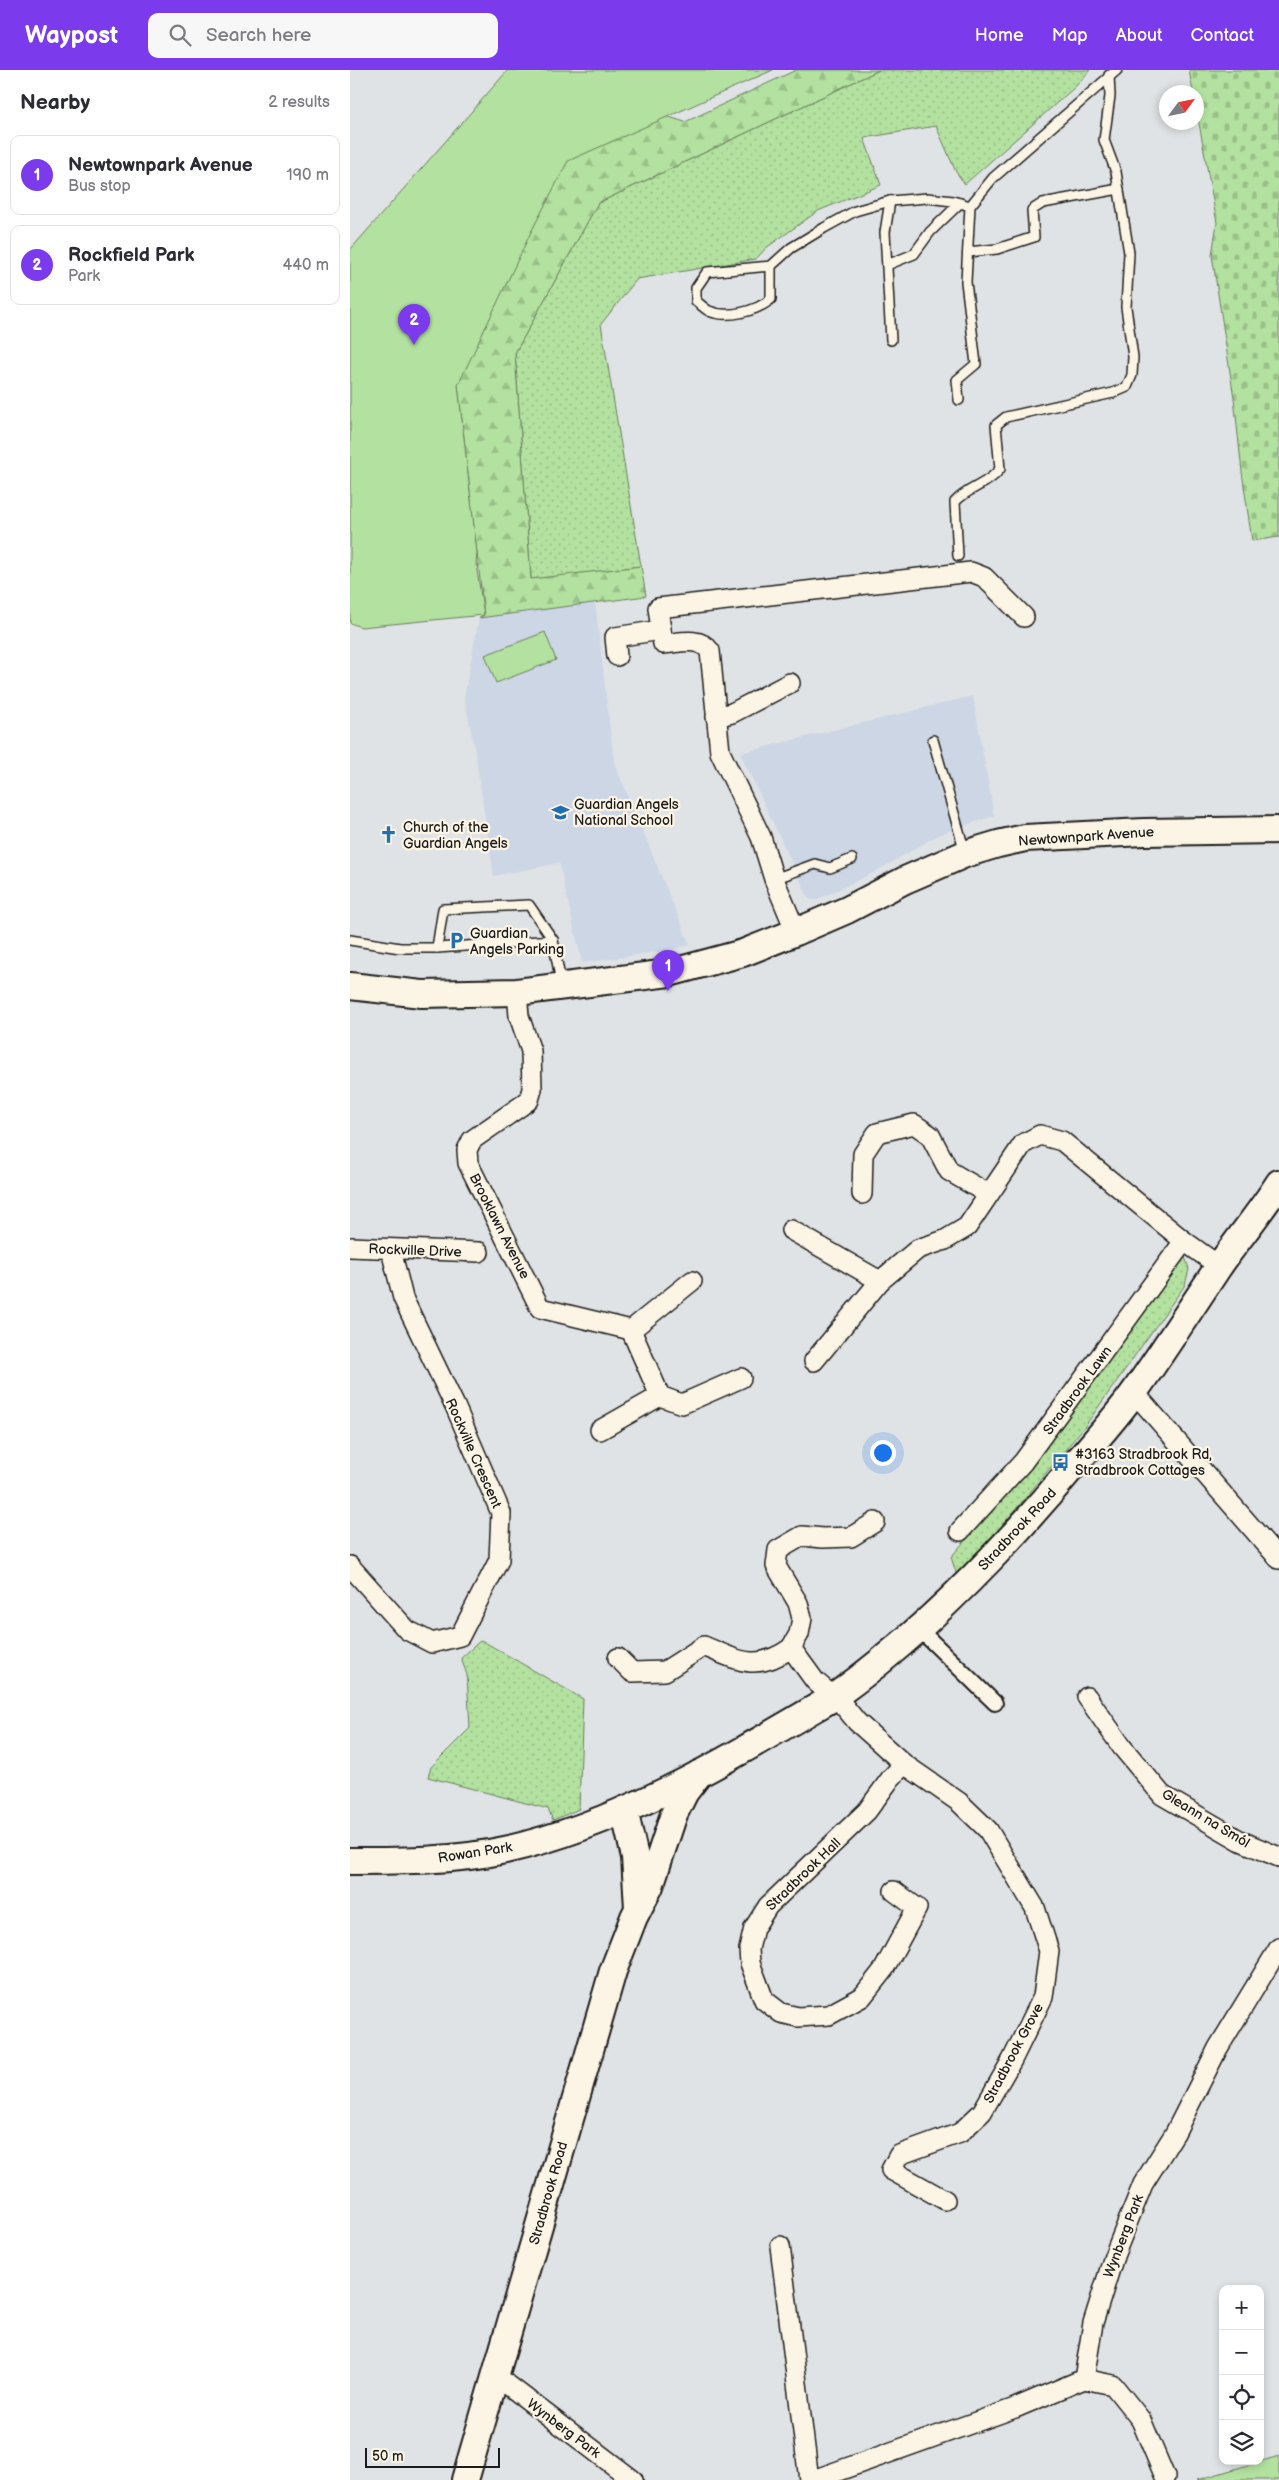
<!DOCTYPE html>
<html lang="en">
<head>
<meta charset="utf-8">
<style>
	body { margin:0; font-family:"Balsamiq Sans",sans-serif; background:#f7f7f7; color:#2b2b33 }
	.controls { position:absolute; right:15px; bottom:15px; display:grid; overflow:hidden; border-radius:10px; box-shadow:0 2px 8px #0003 }
	.controls button { width:45px; height:45px; display:grid; place-items:center; padding:0; border:0; border-bottom:1px solid #e1e1e2; background:#fff; color:#2b2b33; font:25px sans-serif }
	.compass { position:absolute; left:809px; top:15px; width:45px; height:45px; border-radius:50%; background:#fff; box-shadow:0 2px 8px #0003; rotate:57deg }
	.scale { position:absolute; left:15px; bottom:12px; width:135px; box-sizing:border-box; padding-left:5px; border:2px solid #1c1c1c; border-top:0; font-size:14px; line-height:18px; white-space:nowrap; color:#1c1c1c; -webkit-text-stroke:4px #fcf5e5; paint-order:stroke }
	.you { position:absolute; left:532px; top:1382px; width:18px; height:18px; margin:-12px; border:4px solid #fff; border-radius:50%; background:#1a73e8; box-shadow:0 0 0 8px #1a73e833 }
	.badge { display:grid; place-items:center; width:32px; height:32px; border-radius:50%; background:#7c3aed; color:#fff; font-size:16px; font-weight:700 }
	.pin { position:absolute; translate:-50% -41px; filter:drop-shadow(0 1px 2px #0008) }
	.pin::after { content:''; position:absolute; top:26px; width:18px; height:15px; background:inherit; clip-path:polygon(0 0,100% 0,50% 100%) }
	.list { margin:0; padding:0; list-style:none }
	h2 { display:flex; justify-content:space-between; align-items:center; height:65px; margin:0; padding:0 20px; font-size:21px }
	h2 small { font-size:16px; font-weight:400; color:#7c7c81 }
	.list li { display:grid; grid-template-columns:32px 1fr auto; gap:15px; align-items:center; box-sizing:border-box; height:80px; margin:0 10px 10px; padding:0 10px; border:1px solid #e1e1e2; border-radius:10px }
	.list b { display:block; font-size:19px; white-space:nowrap }
	.list p { margin:0; font-size:16px; white-space:nowrap; color:#7c7c81 }
	.list em { font-size:16px; font-style:normal; color:#7c7c81 }
	.icon { flex:none; width:28px; height:28px; fill:none; stroke:currentColor; stroke-width:2; stroke-linecap:round; stroke-linejoin:round }
	.map { position:relative; flex:none; width:929px; height:2410px; overflow:hidden }
	header { display:flex; align-items:center; gap:30px; box-sizing:border-box; height:70px; padding:0 25px; background:#7c3aed; color:#fff }
	header strong { font-size:24px }
	nav { display:flex; gap:28px; margin-inline-start:auto; font-size:18px }
	.search { width:350px; height:45px; background:#f7f7f7; display:flex; align-items:center; gap:12px; box-sizing:border-box; padding:0 18px; border-radius:10px; color:#7c7c81; font-size:19px }
	main { display:flex }
	aside { flex:1; background:#fff }
	.map>svg:first-child { display:block }
	.built { fill:#cdd6e5 }
	.grass { fill:url(#grass-dots); stroke:#687e5e }
	.forest { fill:url(#forest-firs); stroke:#687e5e }
	.cemetery { fill:url(#cemetery-stones); stroke:#687e5e }
	.park { fill:#b3e19f; stroke:#687e5e }
	.lines { fill:none; stroke-linecap:round; stroke-linejoin:round }
	.service-casing { stroke:#1c1c1c; stroke-width:12 }
	.pedestrian-casing { stroke:#1c1c1c; stroke-width:18 }
	.minor-casing { stroke:#1c1c1c; stroke-width:22 }
	.secondary-casing { stroke:#1c1c1c; stroke-width:30 }
	.service { stroke:#fcf5e5; stroke-width:9 }
	.pedestrian { stroke:#fcf5e5; stroke-width:14 }
	.minor { stroke:#fcf5e5; stroke-width:19 }
	.secondary { stroke:#fcf5e5; stroke-width:26 }
	.labels { text-anchor:middle; stroke-width:4.5; stroke-linejoin:round; paint-order:stroke }
	.poi-label { font-size:14px; fill:#1c1c1c; stroke:#fcf5e5; text-anchor:start }
	.street-label { font-size:14px; fill:#1c1c1c; stroke:#fcf5e5 }
</style>
</head>
<body>
<header>
<strong>Waypost</strong>
<div class="search"><svg class="icon" aria-label="search" viewBox="0 0 24 24"><circle cx="10" cy="10" r="6"/><path d="M15 15l6 6"/></svg>Search here</div>
<nav><a>Home</a><a>Map</a><a>About</a><a>Contact</a></nav>
</header>
<main>
<aside>
<h2>Nearby<small>2 results</small></h2>
<ul class="list">
<li><span class="badge">1</span><div><b>Newtownpark Avenue</b><p>Bus stop</p></div><em>190 m</em></li>
<li><span class="badge">2</span><div><b>Rockfield Park</b><p>Park</p></div><em>440 m</em></li>
</ul>
</aside>
<div class="map">
<svg width="929" height="2410" viewBox="0 0 929 2410">
	<defs>
		<pattern id="grass-dots" width="8" height="8" patternUnits="userSpaceOnUse" patternTransform="scale(1.25)"><rect width="8" height="8" fill="#b3e19f"/><path d="M2 2h.1M6 6h.1" fill="none" stroke="#99c088" stroke-width="1.8" stroke-linecap="round"/></pattern>
		<pattern id="forest-firs" width="22" height="20" patternUnits="userSpaceOnUse" patternTransform="scale(1.25)"><rect width="22" height="20" fill="#b3e19f"/><path d="M5 1l3.5 6h-7zM16 11l3.5 6h-7z" fill="#99c088"/></pattern>
		<pattern id="cemetery-stones" width="16" height="16" patternUnits="userSpaceOnUse" patternTransform="scale(1.25)"><rect width="16" height="16" fill="#b3e19f"/><path d="M2 7V4a2 2 0 0 1 4 0v3zM10 15v-3a2 2 0 0 1 4 0v3z" fill="#99c088"/></pattern>
	</defs>
	<rect width="100%" height="100%" fill="#e0e3e5"/>
	<filter id="ink" filterUnits="userSpaceOnUse"><feTurbulence type="fractalNoise" baseFrequency=".02" numOctaves="2"/><feDisplacementMap in="SourceGraphic" scale="10" xChannelSelector="R" yChannelSelector="G"/><feConvolveMatrix kernelMatrix="1 2 1 2 8 2 1 2 1" color-interpolation-filters="sRGB"/></filter>
	<g filter="url(#ink)">
		<g class="built">
			<path d="M245,532L264,692L340,875L320,880L232,893L209,793L144,806L125,681L114,627L129,548Z"/>
			<path d="M623,626L644,746L590,764L525,802L466,830L459,829L390,683Z"/>
		</g>
		<g class="grass">
			<path d="M529,0H740L726,16L615,114L606,102L586,56L514,68L531,115L468,141L416,178L406,189L287,209L251,254L291,496L181,510L165,283L248,133Z"/>
			<path d="M834,1184L839,1199L835,1215L735,1356L608,1509L601,1487L682,1393Z"/>
			<path d="M131,1570L233,1629L229,1739L203,1750L198,1739L78,1707L81,1697L120,1658L117,1605L111,1588Z"/>
		</g>
		<path class="forest" d="M446,0H529L248,133L165,283L181,509L291,496L296,526L129,548L134,545L108,315L168,107L280,35L335,52Z"/>
		<path class="cemetery" d="M839,0H929V467L902,471L892,402L884,328L862,185L867,153L847,42L846,22H843Z"/>
		<g class="park">
			<path d="M158,0H423L218,91L182,160L108,315L127,483L126,494L134,545L11,557L0,553V180Z"/>
			<path d="M195,562L206,590L146,613L135,585Z"/>
			<path d="M929,2386V2410H847Z"/>
		</g>
		<g class="lines">
			<defs>
				<g id="service">
					<path d="M540,131L535,162L541,270"/>
					<path d="M618,182L647,179L684,167L682,140L693,133L769,119"/>
					<path d="M537,195L564,184L580,162L610,133"/>
					<path d="M421,196V229C407,241 378,249 359,241C355,239 350,234 346,231V218L357,202L421,196L441,178L474,158L505,141L540,131L577,128L603,131L620,136"/>
					<path d="M609,330L607,310L626,294L616,212L620,136L643,108L767,0"/>
					<path d="M608,486L605,432C618,417 638,415 650,399L646,355L656,347L763,323L777,317L782,305L783,287L776,237L779,183L766,102L754,70L760,26L759,5"/>
					<path d="M583,670L615,782"/>
					<path d="M424,809L465,794L480,798L502,789"/>
					<path d="M0,870L50,878H87L93,839L179,835L203,870L211,913"/>
					<path d="M87,878L203,870"/>
				</g>
				<path id="pedestrian" d="M570,1560L645,1633"/>
				<g id="minor">
					<path d="M267,586L265,567L311,560"/>
					<path d="M366,647L382,643L440,613"/>
					<path d="M446,862L424,809L411,767L370,682L360,581C350,566 328,573 313,574L308,538L621,502L634,507L674,547"/>
					<path d="M167,922L169,946L181,981L182,1019L179,1030L171,1036L122,1070L117,1080L118,1093L190,1238L281,1260L342,1211"/>
					<path d="M512,1124L513,1084L527,1063L564,1054L580,1065L599,1101L638,1124"/>
					<path d="M441,1160L530,1211"/>
					<path d="M0,1177L129,1182"/>
					<path d="M281,1260L310,1326L332,1334L391,1308"/>
					<path d="M464,1291L530,1211L568,1179L595,1170L617,1157L673,1074L690,1065L712,1071L834,1171L869,1196"/>
					<path d="M784,1322L929,1489"/>
					<path d="M250,1360L310,1326"/>
					<path d="M610,1461L673,1392L834,1171"/>
					<path d="M0,1496L57,1560L82,1573L110,1566L149,1490L151,1443L105,1336L53,1228L41,1180"/>
					<path d="M441,1578L449,1564L452,1548L448,1533L426,1496L428,1480L452,1466L473,1468L501,1467L525,1452"/>
					<path d="M268,1588L282,1602L315,1601L354,1576C389,1591 407,1602 441,1578L465,1611L493,1635L507,1652L554,1694L609,1732L638,1760L685,1838L699,1881L693,1927L662,1990L632,2042L610,2063L549,2085L541,2100L595,2130"/>
					<path d="M737,1627L772,1677L812,1725L891,1771L929,1787"/>
					<path d="M544,1821L567,1838L534,1899L512,1927L479,1945L448,1947L431,1943L414,1930L400,1893L399,1879L404,1858L418,1836L517,1741L541,1708L554,1694"/>
					<path d="M430,2176L459,2410"/>
					<path d="M145,2305L283,2410"/>
					<path d="M815,2407L791,2350L763,2315L734,2309L743,2253L764,2186L793,2114L825,2063L868,1978L929,1878"/>
					<path d="M463,2410L665,2338L734,2309"/>
				</g>
				<g id="secondary">
					<path d="M0,916L72,924L167,922L319,903L393,883L446,862L497,840L555,810L615,784L648,774L675,768L794,762L929,760"/>
					<path d="M274,1740L285,1787L288,1838"/>
					<path d="M0,1791C51,1791 105,1791 155,1780C274,1753 380,1688 484,1627C573,1563 650,1484 720,1400C742,1374 765,1349 785,1321C813,1281 840,1240 867,1199C887,1170 910,1143 929,1113"/>
					<path d="M115,2410L263,1901L284,1847L300,1816L324,1744L335,1722L349,1704"/>
				</g>
			</defs>
			<use href="#service" class="service-casing"/>
			<use href="#pedestrian" class="pedestrian-casing"/>
			<use href="#minor" class="minor-casing"/>
			<use href="#secondary" class="secondary-casing"/>
			<use href="#service" class="service"/>
			<use href="#pedestrian" class="pedestrian"/>
			<use href="#minor" class="minor"/>
			<use href="#secondary" class="secondary"/>
		</g>
	</g>
	<defs>
		<symbol id="school-bare" viewBox="-9 -9 18 18"><path d="M0-5L7-2L0 1L-7-2ZM-4 1L0 2.5L4 1V4Q0 6-4 4Z" fill="#1f6fb2" stroke="#fcf5e5" stroke-width="2.5" paint-order="stroke"/></symbol>
		<symbol id="church-bare" viewBox="-9 -9 18 18"><path d="M-1.2-6h2.4v3.5h3.3v2.4h-3.3V6h-2.4V-.1h-3.3v-2.4h3.3Z" fill="#1f6fb2" stroke="#fcf5e5" stroke-width="2.5" paint-order="stroke"/></symbol>
		<symbol id="parking-bare" viewBox="-9 -9 18 18"><path d="M-3.5-5.5H1a3.5 3.5 0 0 1 0 7H-1V5.5H-3.5ZM-1-3.4V-.6H.8a1.4 1.4 0 0 0 0-2.8Z" fill="#1f6fb2" stroke="#fcf5e5" stroke-width="2.5" paint-order="stroke"/></symbol>
		<symbol id="bus-bare" viewBox="-9 -9 18 18"><path d="M-5-6H5V4H4V6H2V4H-2V6H-4V4H-5ZM-3.5-4V0h7V-4ZM-3.5 1.2v1.5H-2V1.2ZM2 1.2v1.5H3.5V1.2Z" fill="#1f6fb2" stroke="#fcf5e5" stroke-width="2.5" paint-order="stroke"/></symbol>
	</defs>
	<g fill-rule="evenodd">
		<use href="#school-bare" x="198" y="730" width="25" height="25"/>
		<use href="#church-bare" x="26" y="752" width="25" height="25"/>
		<use href="#parking-bare" x="94" y="858" width="25" height="25"/>
		<use href="#bus-bare" x="698" y="1380" width="25" height="25"/>
	</g>
	<g class="labels">
		<g class="poi-label">
			<text x="224" y="739">Guardian Angels<tspan x="224" dy="16">National School</tspan></text>
			<text x="53" y="762">Church of the<tspan x="53" dy="16">Guardian Angels</tspan></text>
			<text x="120" y="868">Guardian<tspan x="120" dy="16">Angels Parking</tspan></text>
			<text x="725" y="1389">#3163 Stradbrook Rd,<tspan x="725" dy="16">Stradbrook Cottages</tspan></text>
		</g>
		<g class="street-label">
			<text transform="translate(736 766) rotate(-4)" y="5">Newtownpark Avenue</text>
			<text transform="translate(150 1156) rotate(63)" y="5">Brooklawn Avenue</text>
			<text transform="translate(65 1180) rotate(2)" y="5">Rockville Drive</text>
			<text transform="translate(727 1320) rotate(-54)" y="5">Stradbrook Lawn</text>
			<text transform="translate(124 1383) rotate(66)" y="5">Rockville Crescent</text>
			<text transform="translate(667 1459) rotate(-47)" y="5">Stradbrook Road</text>
			<text transform="translate(856 1748) rotate(31)" y="5">Gleann na Smól</text>
			<text transform="translate(125 1782) rotate(-9)" y="5">Rowan Park</text>
			<text transform="translate(453 1804) rotate(-44)" y="5">Stradbrook Hall</text>
			<text transform="translate(663 1983) rotate(-62)" y="5">Stradbrook Grove</text>
			<text transform="translate(198 2123) rotate(-74)" y="5">Stradbrook Road</text>
			<text transform="translate(773 2166) rotate(-69)" y="5">Wynberg Park</text>
			<text transform="translate(214 2358) rotate(37)" y="5">Wynberg Park</text>
		</g>
	</g>
</svg>
<div class="controls">
<button>+</button>
<button>−</button>
<button><svg class="icon" aria-label="locate" viewBox="0 0 24 24"><circle cx="12" cy="12" r="6"/><path d="M12 2v4M12 18v4M2 12h4M18 12h4"/></svg></button>
<button><svg class="icon" aria-label="layers" viewBox="0 0 24 24"><path d="M12 4l9 5-9 5-9-5zM3 14l9 5 9-5"/></svg></button>
</div>
<svg class="compass" viewBox="-18 -18 36 36"><path d="M0-13l5 13h-10z" fill="#e53935"/><path d="M0 13l5-13h-10z" fill="#7c7c81"/></svg>
<div class="scale">50 m</div>
<div class="you"></div>
<div class="pin badge" style="left:318px;top:921px">1</div>
<div class="pin badge" style="left:64px;top:275px">2</div>
</div>
</main>
</body>
</html>
